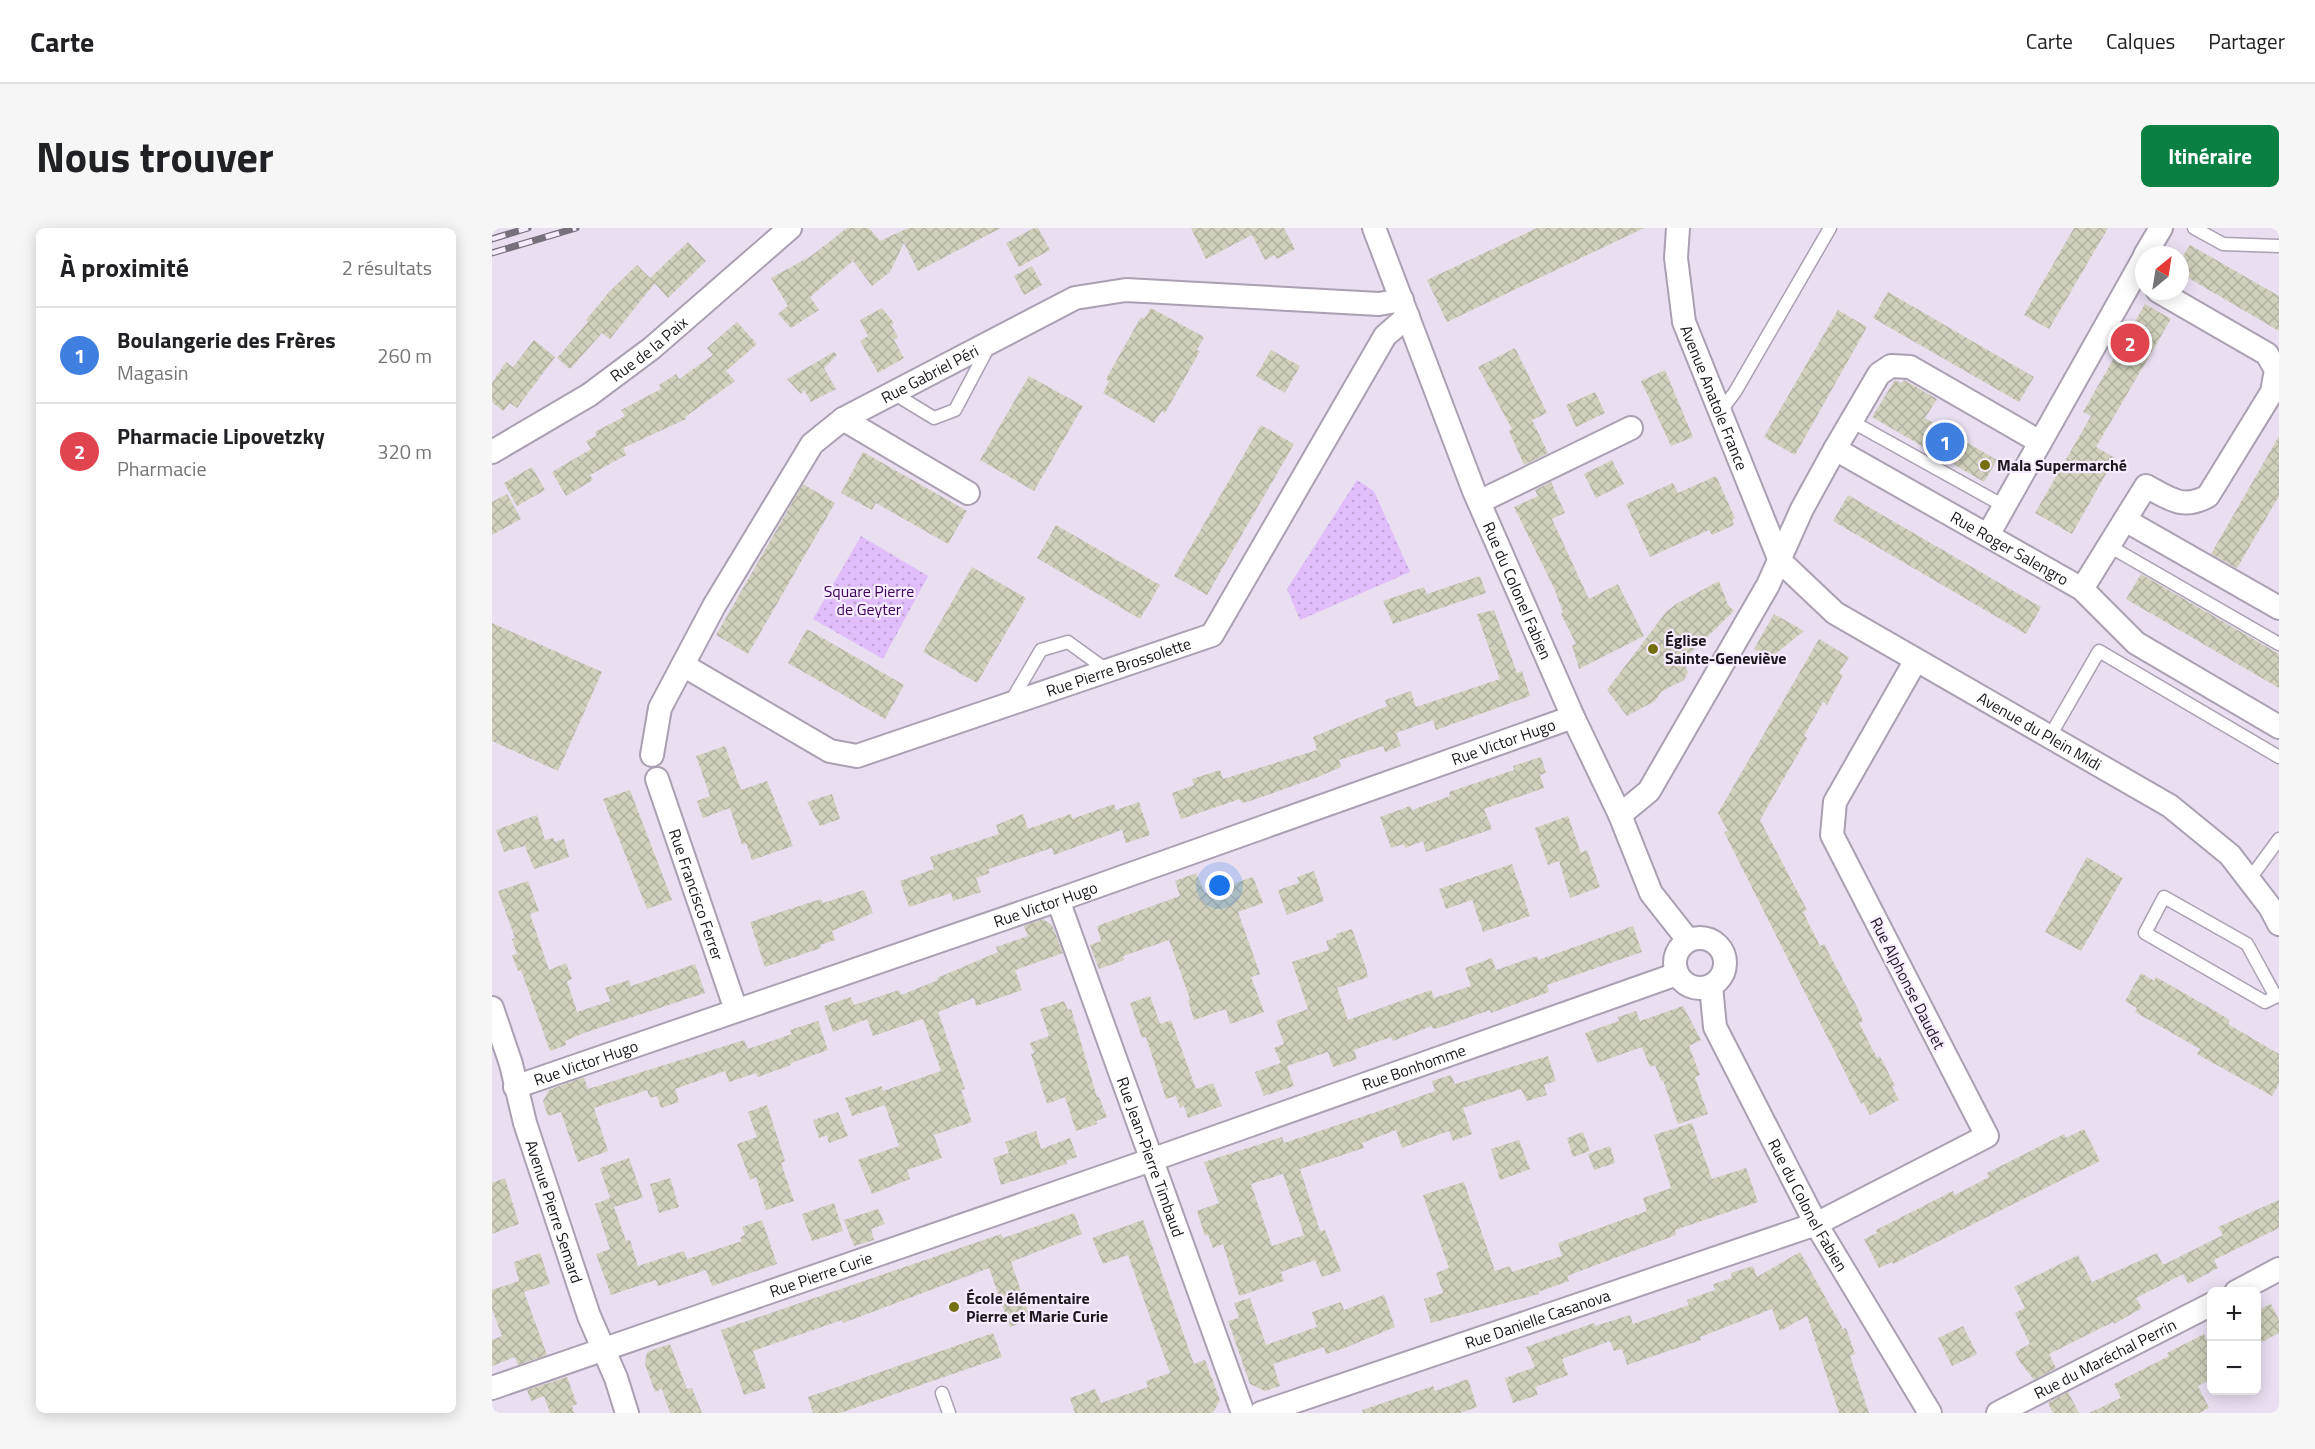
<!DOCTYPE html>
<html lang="fr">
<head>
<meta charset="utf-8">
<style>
	body { margin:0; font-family:"Titillium Web",sans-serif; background:#f6f6f6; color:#202124 }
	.controls { position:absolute; right:18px; bottom:18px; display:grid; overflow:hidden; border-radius:9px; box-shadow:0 3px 15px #0003 }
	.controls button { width:54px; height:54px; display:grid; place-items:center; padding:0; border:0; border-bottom:2px solid #e0e0e0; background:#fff; color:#202124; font:30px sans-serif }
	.compass { position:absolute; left:1643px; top:18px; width:54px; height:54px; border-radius:50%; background:#fff; box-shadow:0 3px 15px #0003; rotate:30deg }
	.you { position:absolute; left:728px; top:658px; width:21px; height:21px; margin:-15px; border:4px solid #fff; border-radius:50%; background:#1a73e8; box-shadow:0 0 0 9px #1a73e833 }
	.badge { display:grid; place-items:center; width:39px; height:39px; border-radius:50%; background:#0b8043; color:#fff; font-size:20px; font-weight:700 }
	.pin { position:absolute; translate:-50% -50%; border:3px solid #fff; box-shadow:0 2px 6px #0006 }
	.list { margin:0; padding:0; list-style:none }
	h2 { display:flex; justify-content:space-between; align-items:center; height:78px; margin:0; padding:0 24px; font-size:26px }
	h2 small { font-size:20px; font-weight:400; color:#757577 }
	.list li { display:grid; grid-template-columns:39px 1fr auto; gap:18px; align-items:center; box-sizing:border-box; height:96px; padding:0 24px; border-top:2px solid #e0e0e0 }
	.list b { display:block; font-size:22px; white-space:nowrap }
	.list p { margin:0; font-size:20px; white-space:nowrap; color:#757577 }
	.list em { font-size:20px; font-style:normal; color:#757577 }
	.map { position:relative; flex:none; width:1787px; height:1185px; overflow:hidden; border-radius:9px }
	header { display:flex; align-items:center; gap:36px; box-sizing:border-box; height:84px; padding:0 30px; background:#fff; border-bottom:2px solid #e0e0e0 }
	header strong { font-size:28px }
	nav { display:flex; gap:33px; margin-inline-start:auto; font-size:21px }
	.intro { display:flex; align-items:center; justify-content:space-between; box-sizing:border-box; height:144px; padding:0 36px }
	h1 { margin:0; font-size:42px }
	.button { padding:15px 27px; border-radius:9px; background:#0b8043; color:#fff; font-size:21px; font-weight:700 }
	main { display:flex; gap:36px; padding:0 36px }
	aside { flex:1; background:#fff; border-radius:9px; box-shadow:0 3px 15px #0003 }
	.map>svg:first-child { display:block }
	.park { fill:url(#park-dots) }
	.building { fill:url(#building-cross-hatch); fill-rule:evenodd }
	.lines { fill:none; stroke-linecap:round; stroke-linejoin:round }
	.service-casing { stroke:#aaa0b1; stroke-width:15 }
	.minor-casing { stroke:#aaa0b1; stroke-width:26 }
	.service { stroke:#fff; stroke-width:12 }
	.minor { stroke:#fff; stroke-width:22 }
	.rail-casing { stroke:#77717c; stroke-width:7 }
	.rail { stroke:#f7ecff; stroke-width:4.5; stroke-dasharray:14; stroke-linecap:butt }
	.poi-dot { fill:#746f0f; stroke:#f7ecff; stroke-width:2 }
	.labels { text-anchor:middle; stroke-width:4.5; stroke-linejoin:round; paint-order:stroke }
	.street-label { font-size:16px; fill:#1c181e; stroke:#f7ecff }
	.poi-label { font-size:16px; font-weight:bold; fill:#1c181e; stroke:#f7ecff; text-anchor:start }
	.park-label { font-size:16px; fill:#40035c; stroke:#f7ecff }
</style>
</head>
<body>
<header>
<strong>Carte</strong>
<nav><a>Carte</a><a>Calques</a><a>Partager</a></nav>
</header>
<div class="intro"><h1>Nous trouver</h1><a class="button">Itinéraire</a></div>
<main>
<aside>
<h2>À proximité<small>2 résultats</small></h2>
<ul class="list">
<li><span class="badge" style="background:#3f7fe0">1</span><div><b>Boulangerie des Frères</b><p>Magasin</p></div><em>260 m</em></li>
<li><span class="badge" style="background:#e0444e">2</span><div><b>Pharmacie Lipovetzky</b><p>Pharmacie</p></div><em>320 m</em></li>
</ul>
</aside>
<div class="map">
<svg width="1787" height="1185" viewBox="0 0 1787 1185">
	<defs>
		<pattern id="park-dots" width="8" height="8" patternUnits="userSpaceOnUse" patternTransform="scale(1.5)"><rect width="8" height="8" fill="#e1bdfb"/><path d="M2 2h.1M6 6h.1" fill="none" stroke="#c0a2d7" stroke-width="1.8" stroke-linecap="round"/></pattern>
		<pattern id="building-cross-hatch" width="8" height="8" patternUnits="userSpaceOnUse" patternTransform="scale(1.5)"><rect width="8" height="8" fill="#d0d0bc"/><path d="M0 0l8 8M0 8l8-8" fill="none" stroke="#b2b2a1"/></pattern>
	</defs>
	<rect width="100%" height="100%" fill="#e9dff1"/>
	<g class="park">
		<path d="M865,252L882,263L918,344L808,392L795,361Z"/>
		<path d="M369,308L436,348L391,431L321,391Z"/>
	</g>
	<g class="building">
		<path d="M355,0H377L388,13L416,0H509L426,43L412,15L398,44L380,58L361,33L318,69L327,82L299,100L286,86L296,78L279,50L319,28Z"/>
		<path d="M542,0H546L558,22L527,39L514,15Z"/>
		<path d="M699,0H792L803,21L785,31L783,27L773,32L760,7L714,31Z"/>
		<path d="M1045,0H1152L955,94L935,52Z"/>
		<path d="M1582,0H1616L1557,101L1532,87Z"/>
		<path d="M196,14L214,33L176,70L158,50Z"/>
		<path d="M1698,17L1787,68V103L1688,45V33Z"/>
		<path d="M145,37L163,55L118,111L110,105L78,141L65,130L96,94L94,92L117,64Z"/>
		<path d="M540,38L550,57L532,67L522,48Z"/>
		<path d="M1396,64L1542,149L1527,174L1381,90Z"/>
		<path d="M1653,76L1679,91L1604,219L1623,230L1580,306L1543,285L1599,188L1591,184Z"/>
		<path d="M390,80L402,95L399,97L406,109L402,112L412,130L386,145L368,113L376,108L368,92Z"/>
		<path d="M659,80L712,109L705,122L708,123L673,185L670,183L662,195L611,165L617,153L614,151L649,89L652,91Z"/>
		<path d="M1346,82L1375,99L1303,227L1272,209Z"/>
		<path d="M245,94L265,116L234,143L243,153L193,189L194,191L131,220L134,227L98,247L101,252L74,268L60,244L99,221L94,213L105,208L103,204L133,188L129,182L169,161L167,157L184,146L187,151L221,127L215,120Z"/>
		<path d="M42,112L63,129L25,180L18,175L11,183L0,174V155L14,134L21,139Z"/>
		<path d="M1023,120L1055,185L1040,192L1056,225L1032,237L1017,203L1020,201L986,139Z"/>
		<path d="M779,122L808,138L793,165L764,148Z"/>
		<path d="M342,124L345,127L332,140L344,161L319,174L312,162L309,166L295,151Z"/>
		<path d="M1173,142L1201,209L1179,218L1149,153Z"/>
		<path d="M537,148L591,178L542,263L488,232Z"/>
		<path d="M1403,152L1409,155L1412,152L1445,171L1433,190L1505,232L1492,254L1380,189Z"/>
		<path d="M1103,164L1113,185L1084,199L1074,177Z"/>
		<path d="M769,197L802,216L715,367L682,348Z"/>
		<path d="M1787,208V268L1745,340L1719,326Z"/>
		<path d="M371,224L475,283L456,316L384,275L380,282L349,265Z"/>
		<path d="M1120,232L1132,256L1104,270L1092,246Z"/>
		<path d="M40,239L53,262L25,278L12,255Z"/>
		<path d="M1224,248L1243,290L1240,292L1242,297L1220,307L1217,302L1158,329L1134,276L1181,255L1186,265Z"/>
		<path d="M1059,254L1073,285L1060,291L1097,371L1126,356L1152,408L1087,441L1080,417L1084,416L1069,386L1071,384L1062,360L1022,279L1046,268L1043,262Z"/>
		<path d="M311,256L343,275L256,426L224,407Z"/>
		<path d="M15,266L29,291L0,307V274Z"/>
		<path d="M1356,267L1549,379L1534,406L1341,293Z"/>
		<path d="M564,297L668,357L648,391L545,330Z"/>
		<path d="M480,339L534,370L485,455L431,424Z"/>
		<path d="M1649,346L1787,426V460L1634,371Z"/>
		<path d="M988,348L994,365L901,396L891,373L932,359L935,366Z"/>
		<path d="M1227,353L1236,377L1242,383L1191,432L1196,444L1192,452L1170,463L1163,473L1135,488L1115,462L1174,384L1184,376Z"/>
		<path d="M1002,382L1025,445L1030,443L1038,468L944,502L941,492L904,505L909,518L893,524L891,518L847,532L849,539L826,549L758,573L750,575L748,571L689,591L680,565L702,557L700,551L728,542L731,551L825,522L821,509L895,478L893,472L919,463L924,479L1008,451L985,386Z"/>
		<path d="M1282,386L1312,403L1278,430L1262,421Z"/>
		<path d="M0,395L110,444L66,543L0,513Z"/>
		<path d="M315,401L412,457L393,491L296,435Z"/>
		<path d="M1327,411L1357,429L1347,445L1351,447L1335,477L1331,474L1312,508L1315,510L1268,592L1315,682L1311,684L1328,718L1332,716L1365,779L1371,793L1367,795L1385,830L1388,828L1403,858L1400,859L1407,872L1378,887L1371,874L1369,876L1232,604L1236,603L1226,585Z"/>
		<path d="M233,518L249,562L275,553L301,618L260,632L254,615L250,617L238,580L211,590L205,573L218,568L204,528Z"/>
		<path d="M1049,529L1054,545L1048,547L1052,560L992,581L1000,601L934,624L931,613L913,620L912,616L899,620L888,589L918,578L920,582L958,568L957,564L1022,542L1021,538Z"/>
		<path d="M138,562L180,672L155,681L111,571Z"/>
		<path d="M340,566L348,591L328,598L315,574Z"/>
		<path d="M647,574L658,607L634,615L630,602L562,627L560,620L496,641L498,645L484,650L489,664L461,673L459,665L417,679L408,653L442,641L438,629L507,606L504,597L531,586L536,601L579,586L580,591L622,576L624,582Z"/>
		<path d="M45,587L53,612L61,610L63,614L72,611L77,629L42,641L33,618L12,624L4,602Z"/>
		<path d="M1076,588L1089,625L1095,622L1108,659L1078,670L1067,633L1056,637L1043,600Z"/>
		<path d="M1595,629L1631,650L1589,723L1553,704Z"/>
		<path d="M1020,636L1038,688L991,704L980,672L954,681L947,661Z"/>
		<path d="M822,643L832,673L795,687L786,662L807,655L805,649Z"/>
		<path d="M704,645L713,665L761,649L771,675L746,684L768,746L759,749L772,784L738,796L734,781L702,792L696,772L698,771L677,712L631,728L632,732L607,741L598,717L609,713L605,698L688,668L683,653Z"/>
		<path d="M36,653L47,683L38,686L57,742L74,735L80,751L75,753L85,784L118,773L113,760L137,752L139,758L203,736L213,765L92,805L73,813L74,817L58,823L29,742L26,743L20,727L25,726L20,711L23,710L6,663Z"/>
		<path d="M372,662L381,685L340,703L343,712L328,717L329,720L273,739L258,694L329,671L331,675Z"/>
		<path d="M551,691L560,697L571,725L523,742L530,762L484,778L482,770L446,784L473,861L469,862L480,894L442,907L450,930L415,942L418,951L380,966L366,932L407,918L393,877L360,888L353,870L390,858L391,863L449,843L431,791L381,808L375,791L341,804L332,778L359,769L362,777L407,762L409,767L446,752L445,750L506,724L504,719L536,708L532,698Z"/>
		<path d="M1141,698L1150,724L1055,757L1057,764L999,785L998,782L950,799L941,801L940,798L901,813L899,809L862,822L865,831L841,839L836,824L795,838L802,858L772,868L763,844L789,835L782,820L792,816L784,793L816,781L800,734L837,722L834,713L845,709L844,706L860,701L874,740L876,749L845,760L856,792L939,762L942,770L979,758L973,740L1000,730L1004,742L1045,728L1046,732Z"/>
		<path d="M1649,745L1662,753L1664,749L1718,780L1738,792L1736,796L1787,826V856L1780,868L1705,826L1708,821L1643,784L1645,780L1633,773Z"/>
		<path d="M658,768L668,796L679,792L704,861L721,855L730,878L696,890L692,878L688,880L684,868L674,871L654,809L650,810L638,775Z"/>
		<path d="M572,773L576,782L579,781L605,869H607L615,889L604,893L605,896L584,903L573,869L555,876L539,826L542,825L538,815L557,808L548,781Z"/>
		<path d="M1191,778L1209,812L1197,818L1208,847L1203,849L1216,886L1186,896L1171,852L1169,853L1163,837L1158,839L1150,819L1105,835L1093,805L1127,793L1126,789L1144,783L1148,793Z"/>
		<path d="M326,793L336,822L299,835V837L266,849L264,845L237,854L233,843L183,861L187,874L169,880L165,868L158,870L155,862L102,880L116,923L86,934L69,884L56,888L51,873L57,862L92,849L96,861L252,812L256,821L300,806L298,802Z"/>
		<path d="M1056,828L1064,853L1052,857L1055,867L1035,873L1029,861L971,880L980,906L961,913L957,903L910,920L904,902L870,915L872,920L808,941L828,1003L833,1002L849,1043L830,1049L823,1032L789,1044L792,1053L747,1068L731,1016L721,1020L716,1007L713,1008L705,983L727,975L712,934L790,909L792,915L896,880L943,863L940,853L959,847L963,856ZM791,946L812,1007L780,1018L759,956Z"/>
		<path d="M275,877L293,933L289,935L302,973L274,982L264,949L258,952L245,916L265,909L256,884Z"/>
		<path d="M346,884L356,908L337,915L335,907L327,910L321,892Z"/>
		<path d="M1200,895L1220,951L1254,940L1266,974L1183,1002L1184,1007L1075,1048L1077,1053L1046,1064L1047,1066L939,1095L932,1071L951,1065L944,1045L957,1040L931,967L972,954L1003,1043L1018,1038L1020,1044L1070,1028L1066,1015L1155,983L1151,970L1179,960L1162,907Z"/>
		<path d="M1592,901L1608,933L1401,1036L1400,1034L1387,1040L1372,1011L1385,1005L1384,1002L1461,963L1463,967L1497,949L1495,945L1572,906L1574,910Z"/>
		<path d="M544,903L549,921L578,910L585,929L574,933L575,936L509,957L501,930L517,925L513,914Z"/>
		<path d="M1091,904L1098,923L1081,929L1075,910Z"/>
		<path d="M1027,912L1038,941L1008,952L999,921Z"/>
		<path d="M1118,918L1123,935L1102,942L1096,926Z"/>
		<path d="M137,930L151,970L122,979L134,1013L138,1012L146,1038L192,1023L195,1031L250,1013L248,1009L253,1007L250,999L270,992L285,1036L220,1058L214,1042L166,1058L164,1052L119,1067L104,1026L118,1021L103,976L118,970L108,940Z"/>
		<path d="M13,950L27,996L0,1006V955Z"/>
		<path d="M178,950L187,979L167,985L158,956Z"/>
		<path d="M1787,972V1000L1722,1032L1726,1040L1696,1056L1691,1046L1644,1070L1650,1080L1622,1096L1621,1094L1557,1126L1564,1140L1542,1152L1528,1134L1523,1124L1538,1116L1523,1085L1533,1080L1522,1059L1586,1027L1600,1054L1665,1025L1671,1037L1731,1007L1726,999Z"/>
		<path d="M342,975L351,1003L320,1013L310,986Z"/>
		<path d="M386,981L393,996L379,1001L382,1012L362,1018L352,992Z"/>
		<path d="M582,985L590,1006L519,1034L539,1092L518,1099L497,1040L351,1095L350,1092L261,1123L274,1160L252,1167L229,1102L509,1006L511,1010Z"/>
		<path d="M651,992L702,1136L713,1132L728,1172L721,1185H583L578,1170L603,1161L609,1175L656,1159L654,1153L678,1145L636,1027L611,1036L600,1010Z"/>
		<path d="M1308,1024L1351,1101L1354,1100L1363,1126L1358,1128L1377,1185H1347L1315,1088L1288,1103L1280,1081L1208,1109L1209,1112L1135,1137L1130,1121L1122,1123L1118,1113L1070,1131L1076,1147L1043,1159L1046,1167L1021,1175L1013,1150L1043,1139L1034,1119L1102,1095L1103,1098L1138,1087L1141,1096L1197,1077L1195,1072L1223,1062L1221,1056L1240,1050L1239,1045L1261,1038L1265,1049Z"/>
		<path d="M48,1025L58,1056L32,1064L55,1127L26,1137L23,1129L0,1138V1112L10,1108L0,1081V1062L27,1053L22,1034Z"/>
		<path d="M892,1067L903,1099L853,1120L834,1126L832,1119L781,1136L788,1158L773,1163L758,1156L736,1093L747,1090L742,1075L758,1070L774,1117L825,1099L820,1084L849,1074L852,1082Z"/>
		<path d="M1779,1076L1787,1092V1105L1764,1117V1083Z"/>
		<path d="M1471,1098L1485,1126L1460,1138L1446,1110Z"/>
		<path d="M501,1105L510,1129L348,1185H321L316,1169Z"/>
		<path d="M1712,1106L1719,1121V1151L1706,1158L1717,1180L1707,1185H1597L1629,1170L1622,1156L1677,1128L1675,1125Z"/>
		<path d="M178,1116L195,1161L200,1160L210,1185H178L170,1161L163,1164L153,1136L155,1124Z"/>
		<path d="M75,1149L85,1176L80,1178L82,1185H58L52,1168L39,1173L35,1162Z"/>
		<path d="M976,1151L985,1179L968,1185H871L870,1182L941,1158L943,1163Z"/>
		<path d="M1576,1164L1587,1185H1561L1556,1175Z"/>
	</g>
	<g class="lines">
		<defs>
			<g id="service">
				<path d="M1702,0L1731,16L1787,18"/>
				<path d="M401,165L442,190L463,182L497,118"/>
				<path d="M1228,184L1243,164L1338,0"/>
				<path d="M1359,193L1512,278"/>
				<path d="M1617,318L1787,416"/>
				<path d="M518,475L549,422L576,414L616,443"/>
				<path d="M1558,508L1607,423L1787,529"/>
				<path d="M1757,652L1787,611"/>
				<path d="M1784,769L1755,716L1672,669L1653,705L1773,774L1787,767"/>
				<path d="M450,1165L457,1185"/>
			</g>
			<g id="minor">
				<path id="s1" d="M882,0L982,263L1081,489L1128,587L1159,665L1196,712"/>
				<path id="s2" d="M1186,0L1184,30L1192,94L1288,333L1343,385L1678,578L1738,627L1778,679L1787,696"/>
				<path d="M1653,27L1669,0"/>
				<path d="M351,191L476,265"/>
				<path d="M1343,221L1387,146L1399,138L1418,139L1548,214"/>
				<path id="s3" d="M0,224L97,167L160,120L298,0"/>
				<path d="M987,274L1139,200"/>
				<path d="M1633,292L1787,380"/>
				<path d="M1496,307L1652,30"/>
				<path d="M1590,361L1654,258C1678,271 1691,282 1716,268L1780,164L1784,142L1775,126L1666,63"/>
				<path id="s4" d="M191,437L338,523L365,528L720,407L893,108L916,88"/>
				<path id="s5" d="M160,527L168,480L222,378L320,216L351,191L583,70L634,62L887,76L910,72"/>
				<path id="s6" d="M165,551L244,782"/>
				<path id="s7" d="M1128,587L1157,563L1276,357L1310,281L1343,221L1590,361L1644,415L1787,499"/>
				<path id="s8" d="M566,672L751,1185"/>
				<circle cx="1208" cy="735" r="25"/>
				<path id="s9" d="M1219,758L1223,799L1324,996L1438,1185"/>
				<path id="s10" d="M0,780L19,836L33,895L97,1088L124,1150L135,1185"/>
				<path id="s11" d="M23,859L566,672L1081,489"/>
				<path d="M1744,1064L1787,1041"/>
				<path id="s12" d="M0,1160L659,932L1185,746"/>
				<path id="s13" d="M769,1185L1324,996L1495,908L1340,607L1343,574L1424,432"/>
				<path id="s14" d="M1506,1185L1720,1076"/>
			</g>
		</defs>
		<use href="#service" class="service-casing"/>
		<use href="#minor" class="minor-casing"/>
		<use href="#service" class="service"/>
		<use href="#minor" class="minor"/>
		<defs>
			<g id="rail">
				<path d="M0,11L36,0"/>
				<path d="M0,25L84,0"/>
			</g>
		</defs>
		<use href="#rail" class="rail-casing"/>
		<use href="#rail" class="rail"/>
	</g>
	<g class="poi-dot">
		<circle cx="1493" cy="237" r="6"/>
		<circle cx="1161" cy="421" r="6"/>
		<circle cx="462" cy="1079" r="6"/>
	</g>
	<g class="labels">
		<g class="street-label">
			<text dy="6" stroke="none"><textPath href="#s3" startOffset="188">Rue de la Paix</textPath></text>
			<text dy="6" stroke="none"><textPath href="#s5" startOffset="490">Rue Gabriel Péri</textPath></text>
			<text dy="6" stroke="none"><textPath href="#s2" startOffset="176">Avenue Anatole France</textPath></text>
			<text dy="6" stroke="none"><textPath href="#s7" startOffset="628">Rue Roger Salengro</textPath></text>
			<text dy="6" stroke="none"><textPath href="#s1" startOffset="390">Rue du Colonel Fabien</textPath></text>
			<text dy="6" stroke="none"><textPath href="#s4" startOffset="474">Rue Pierre Brossolette</textPath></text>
			<text dy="6" stroke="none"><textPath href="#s2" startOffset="664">Avenue du Plein Midi</textPath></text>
			<text dy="6" stroke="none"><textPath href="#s11" startOffset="1047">Rue Victor Hugo</textPath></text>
			<text dy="6" stroke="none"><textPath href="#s6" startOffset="122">Rue Francisco Ferrer</textPath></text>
			<text dy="6" stroke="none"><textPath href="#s11" startOffset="561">Rue Victor Hugo</textPath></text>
			<text transform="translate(1416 755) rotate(63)" y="6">Rue Alphonse Daudet</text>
			<text dy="6" stroke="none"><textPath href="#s11" startOffset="75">Rue Victor Hugo</textPath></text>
			<text dy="6" stroke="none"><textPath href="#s12" startOffset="976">Rue Bonhomme</textPath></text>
			<text dy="6" stroke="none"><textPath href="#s8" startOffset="273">Rue Jean-Pierre Timbaud</textPath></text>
			<text dy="6" stroke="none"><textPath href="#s9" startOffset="242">Rue du Colonel Fabien</textPath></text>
			<text dy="6" stroke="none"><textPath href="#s10" startOffset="213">Avenue Pierre Semard</textPath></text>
			<text dy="6" stroke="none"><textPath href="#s12" startOffset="348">Rue Pierre Curie</textPath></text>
			<text dy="6" stroke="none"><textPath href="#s13" startOffset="292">Rue Danielle Casanova</textPath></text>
			<text dy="6" stroke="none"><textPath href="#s14" startOffset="120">Rue du Maréchal Perrin</textPath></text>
		</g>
		<g class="poi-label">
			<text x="1505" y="243">Mala Supermarché</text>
			<text x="1173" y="418">Église<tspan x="1173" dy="18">Sainte-Geneviève</tspan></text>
			<text x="474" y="1076">École élémentaire<tspan x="474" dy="18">Pierre et Marie Curie</tspan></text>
		</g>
		<g class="park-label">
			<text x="377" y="369">Square Pierre<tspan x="377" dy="18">de Geyter</tspan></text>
		</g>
	</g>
</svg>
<div class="controls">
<button>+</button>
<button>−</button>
</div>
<svg class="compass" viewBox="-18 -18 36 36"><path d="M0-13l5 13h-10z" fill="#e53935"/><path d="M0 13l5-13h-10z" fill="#757577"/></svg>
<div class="you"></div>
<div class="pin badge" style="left:1453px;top:214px;background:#3f7fe0">1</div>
<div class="pin badge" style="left:1638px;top:115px;background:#e0444e">2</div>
</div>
</main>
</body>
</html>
